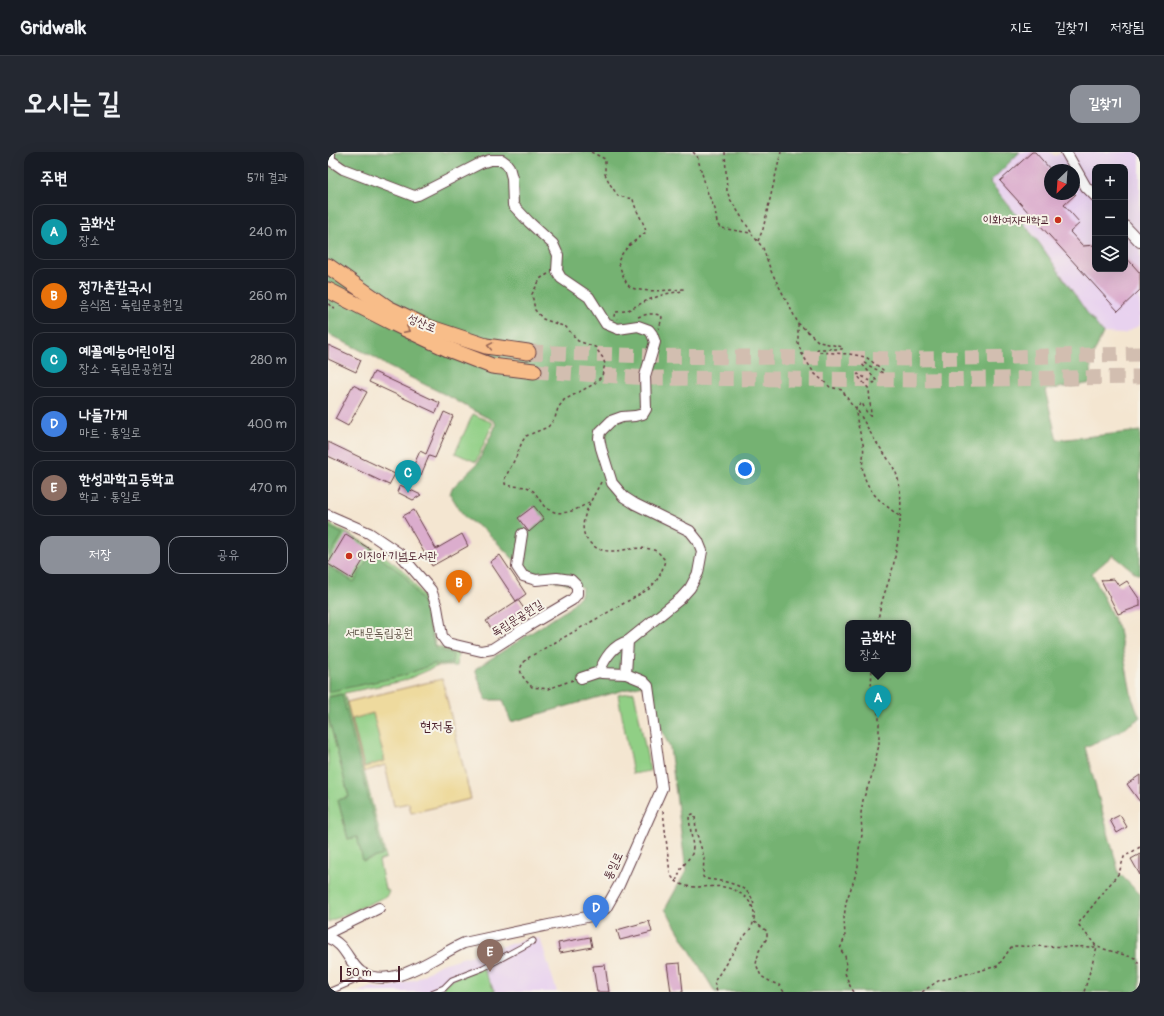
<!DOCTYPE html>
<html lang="ko">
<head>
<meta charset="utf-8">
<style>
	body { margin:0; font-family:Pangolin,"Poor Story",sans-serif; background:#242831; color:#f1f3f6 }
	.controls { position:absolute; right:12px; top:12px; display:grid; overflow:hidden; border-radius:8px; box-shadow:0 4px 16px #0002 }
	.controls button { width:36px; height:36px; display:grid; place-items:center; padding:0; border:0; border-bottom:1px solid #363941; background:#171b24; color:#f1f3f6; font:20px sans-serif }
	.compass { position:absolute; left:716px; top:12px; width:36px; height:36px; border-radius:50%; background:#171b24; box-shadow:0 4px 16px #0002; rotate:205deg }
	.scale { position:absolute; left:12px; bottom:10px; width:60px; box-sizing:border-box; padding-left:4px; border:2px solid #4a1f2b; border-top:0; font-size:11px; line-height:14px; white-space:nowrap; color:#4a1f2b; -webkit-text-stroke:3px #f7f3e8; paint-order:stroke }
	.you { position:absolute; left:417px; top:317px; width:14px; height:14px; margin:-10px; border:3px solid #fff; border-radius:50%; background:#1a73e8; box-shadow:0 0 0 6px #1a73e833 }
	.badge { display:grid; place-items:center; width:26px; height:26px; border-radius:50%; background:#8c9099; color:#fff; font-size:13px; font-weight:700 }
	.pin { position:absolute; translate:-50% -33px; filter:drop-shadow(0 1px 2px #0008) }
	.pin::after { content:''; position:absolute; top:21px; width:14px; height:12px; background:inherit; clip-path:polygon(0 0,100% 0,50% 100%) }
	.popup { position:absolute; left:517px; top:468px; width:66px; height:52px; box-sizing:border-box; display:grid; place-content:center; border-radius:8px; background:#171b24; filter:drop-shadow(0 1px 3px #0005); font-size:13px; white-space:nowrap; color:#9ea1a6 }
	.popup b { font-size:15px; color:#f1f3f6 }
	.popup::after { content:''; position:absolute; left:50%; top:100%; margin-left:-8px; border:8px solid transparent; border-top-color:#171b24 }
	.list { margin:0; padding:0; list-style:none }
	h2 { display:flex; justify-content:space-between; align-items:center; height:52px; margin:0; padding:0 16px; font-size:17px }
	h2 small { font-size:13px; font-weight:400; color:#9ea1a6 }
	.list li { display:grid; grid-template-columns:26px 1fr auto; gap:12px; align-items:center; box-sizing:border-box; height:56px; margin:0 8px 8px; padding:0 8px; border:1px solid #363941; border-radius:12px }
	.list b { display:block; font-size:15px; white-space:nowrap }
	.list p { margin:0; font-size:13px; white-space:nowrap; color:#9ea1a6 }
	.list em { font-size:13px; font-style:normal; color:#9ea1a6 }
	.actions { display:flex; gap:8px; padding:12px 16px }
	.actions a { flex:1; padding:9px 0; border:1px solid #8c9099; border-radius:12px; text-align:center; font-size:14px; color:#8c9099 }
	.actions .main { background:#8c9099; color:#fff }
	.icon { flex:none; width:22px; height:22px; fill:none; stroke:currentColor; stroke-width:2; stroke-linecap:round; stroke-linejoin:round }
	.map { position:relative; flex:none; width:812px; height:840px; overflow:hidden; border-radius:12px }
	header { display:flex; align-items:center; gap:24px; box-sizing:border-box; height:56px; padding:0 20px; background:#171b24; border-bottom:1px solid #363941 }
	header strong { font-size:19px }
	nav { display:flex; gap:22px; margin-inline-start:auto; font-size:14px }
	.intro { display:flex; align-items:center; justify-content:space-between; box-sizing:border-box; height:96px; padding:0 24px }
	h1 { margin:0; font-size:28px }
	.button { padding:10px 18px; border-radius:12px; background:#8c9099; color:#fff; font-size:14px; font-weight:700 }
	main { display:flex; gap:24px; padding:0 24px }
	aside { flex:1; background:#171b24; border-radius:12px; box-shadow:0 4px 16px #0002 }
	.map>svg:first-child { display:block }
	.built { fill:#e8d2ef; fill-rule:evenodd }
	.green { fill:#90cf85; stroke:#6d7758 }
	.forest { fill:#74b272; stroke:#5f684e; fill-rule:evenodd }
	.sand { fill:#eeda9e; stroke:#9c7c64; fill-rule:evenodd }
	.building { fill:#dbadcd }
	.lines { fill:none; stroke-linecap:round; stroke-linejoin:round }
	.primary-tunnel { stroke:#d2beb0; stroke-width:15; stroke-dasharray:15 8; stroke-linecap:butt }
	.service-casing { stroke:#643d44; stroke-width:7 }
	.minor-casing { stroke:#643d44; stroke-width:12 }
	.primary-casing { stroke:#643d44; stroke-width:17 }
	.path { stroke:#643d44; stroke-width:1.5; stroke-dasharray:3 3; stroke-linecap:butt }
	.service { stroke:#fff; stroke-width:5 }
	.minor { stroke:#fff; stroke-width:10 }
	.primary { stroke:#f8bd89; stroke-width:15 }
	.oneway { stroke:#986655 }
	.poi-dot { fill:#c8321e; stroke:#f7f3e8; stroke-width:1.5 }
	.labels { text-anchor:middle; stroke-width:4; stroke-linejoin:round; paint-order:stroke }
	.poi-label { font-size:12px; fill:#4a1f2b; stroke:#f7f3e8; text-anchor:end }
	.street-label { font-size:12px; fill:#4a1f2b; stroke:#f7f3e8 }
	.park-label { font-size:12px; fill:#5f5446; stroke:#f7f3e8 }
	.quarter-label { font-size:14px; fill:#4a1f2b; stroke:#f7f3e8 }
</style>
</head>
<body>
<header>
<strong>Gridwalk</strong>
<nav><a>지도</a><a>길찾기</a><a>저장됨</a></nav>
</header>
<div class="intro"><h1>오시는 길</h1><a class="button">길찾기</a></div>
<main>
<aside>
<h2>주변<small>5개 결과</small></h2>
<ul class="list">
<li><span class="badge" style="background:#0f9aa8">A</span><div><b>금화산</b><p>장소</p></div><em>240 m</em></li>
<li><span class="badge" style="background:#e8710a">B</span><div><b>정가촌칼국시</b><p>음식점 · 독립문공원길</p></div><em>260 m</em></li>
<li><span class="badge" style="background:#0f9aa8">C</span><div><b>예꼴예능어린이집</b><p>장소 · 독립문공원길</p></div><em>280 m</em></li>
<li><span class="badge" style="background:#3f7fe0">D</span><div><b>나들가게</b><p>마트 · 통일로</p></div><em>400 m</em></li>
<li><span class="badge" style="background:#8d6e63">E</span><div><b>한성과학고등학교</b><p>학교 · 통일로</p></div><em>470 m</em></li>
</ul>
<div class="actions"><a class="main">저장</a><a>공유</a></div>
</aside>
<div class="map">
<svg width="812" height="840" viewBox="0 0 812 840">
	<rect width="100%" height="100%" fill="#f7f3e8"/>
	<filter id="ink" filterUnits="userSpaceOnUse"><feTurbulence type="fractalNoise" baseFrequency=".025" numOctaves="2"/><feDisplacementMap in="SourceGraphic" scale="8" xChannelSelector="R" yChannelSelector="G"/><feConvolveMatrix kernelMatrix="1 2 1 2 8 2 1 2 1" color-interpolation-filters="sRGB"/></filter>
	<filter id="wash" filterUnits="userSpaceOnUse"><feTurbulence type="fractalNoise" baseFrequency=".012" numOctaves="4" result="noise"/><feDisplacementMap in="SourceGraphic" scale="16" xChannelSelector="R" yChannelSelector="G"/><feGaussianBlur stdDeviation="0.9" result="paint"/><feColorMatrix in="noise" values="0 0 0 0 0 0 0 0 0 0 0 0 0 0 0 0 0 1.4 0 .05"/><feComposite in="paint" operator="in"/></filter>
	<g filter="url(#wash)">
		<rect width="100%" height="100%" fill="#f4e6d1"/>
		<g class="built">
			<path d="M692,0H722L727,4L735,0H812V173L796,182L775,181L760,162L712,92L662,29ZM767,15H797V117H767ZM722,18H746V42H722Z"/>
			<path d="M212,786L229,840H29L45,835L54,837L89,827L113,812L196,788Z"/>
		</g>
		<g class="green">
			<path d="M145,262L165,271L148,310L127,301Z"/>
			<path d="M0,371L47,397L77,420L96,446L108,494L130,500L129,514H110L75,529L16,541L58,706L51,709L57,737L61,739L59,744L0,770V564L21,645L10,648L20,687L29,685L13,542L0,545Z"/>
			<path d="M306,540L322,619L305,622L290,543Z"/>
			<path d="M45,561L57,610L36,615L24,567Z"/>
			<path d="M153,813L167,840H106L116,836L114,832Z"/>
		</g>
		<g class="forest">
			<path d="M0,0H692L662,30L712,92L760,162L775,181L762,210L765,231L717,238L729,288L812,279V422H809L785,403L764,421L791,478L804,546L812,566L785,583L757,595L791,721L812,742V840H387L337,757L358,719L342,596L314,533L183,570L175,548H158L147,517L240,457L253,443L254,435L197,422L191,413L158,379L137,366L122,342L124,336L149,312L168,273L166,269L146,259L124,246L59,214L48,206L0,182ZM520,471H580V517H520Z"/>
			<path d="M0,374L15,382L0,407Z"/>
			<path d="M44,400L76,423L94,449L107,496L125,502L124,512H106L74,524L0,540V414L26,430Z"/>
			<path d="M14,542L55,703L35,709L29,685L20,687L10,648L21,645L0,564V545Z"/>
		</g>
		<path class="sand" d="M114,527L143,647L83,661L81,651L66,654L57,613L36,620L19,550ZM45,561L57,609L36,615L24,567Z"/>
		<g id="blocks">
			<g class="building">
				<path d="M704,0H707L722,17V42H748L736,53L752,71L742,80L755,94L767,93V117H797V104L812,121V138L790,159L672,29Z"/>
				<path d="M0,193L33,208L28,220L0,207Z"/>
				<path d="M46,220L112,251L108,261L41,230Z"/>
				<path d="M25,233L39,240L20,274L7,267Z"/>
				<path d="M116,260L125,264L107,306L101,304L93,323L83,319L92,299L98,302Z"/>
				<path d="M0,290L67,322L61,333L0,304Z"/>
				<path d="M72,333L93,343L85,348L69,340Z"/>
				<path d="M206,354L216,367L201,380L190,366Z"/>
				<path d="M86,358L108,397L134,382L140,394L104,414L75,364Z"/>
				<path d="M18,382L42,397L24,427L0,412Z"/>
				<path d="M172,403L198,442L188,449L162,410Z"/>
				<path d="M786,427L791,434L799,429L812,448V454L790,462L773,428Z"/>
				<path d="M190,448L197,458L165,479L158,469Z"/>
				<path d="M812,623V650L799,632Z"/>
				<path d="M792,663L799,675L789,681L782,668Z"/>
				<path d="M812,702V723L803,707Z"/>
				<path d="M321,769L324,780L292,788L289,778Z"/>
				<path d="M262,785L264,795L232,801L230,791Z"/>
				<path d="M352,811L355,840H343L339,812Z"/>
				<path d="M277,813L281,840H269L265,814Z"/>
			</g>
		</g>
	</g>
	<g filter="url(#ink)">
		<use href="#blocks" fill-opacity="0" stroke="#643d44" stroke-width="1"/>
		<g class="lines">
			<g class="primary-tunnel">
				<path d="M200,200L320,204L593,207L812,202"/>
				<path d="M206,219L323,226L591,228L812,225"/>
			</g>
			<defs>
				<g id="service">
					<path d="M0,840L28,828L33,820"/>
					<path d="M106,840L116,836L124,828L155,816L205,789"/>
				</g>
				<g id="minor">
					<path d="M738,0L758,35L767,44"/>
					<path d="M797,74L812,90"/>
					<path d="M0,363L41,381L72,402L103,438L109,455L114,484L119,491L153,499L164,497L200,474L244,448L249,442V434L243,428L229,426L208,428L195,424L189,415L194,382"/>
					<path d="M298,522L274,521L271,520C277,506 285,493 300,489"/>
					<path d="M253,526L271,520"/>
					<path d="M0,781L51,756"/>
					<path d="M0,786C17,791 20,810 33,820C65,840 108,803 136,791L268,763L278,756L291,733L334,636L320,534L315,529L298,522L300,489L352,447L362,436L370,421L374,399L370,389L362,379L307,352L296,345L284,331L273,296L271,286L272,280L283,269L294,265L307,264L315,262L318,257L317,224L327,190L324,182L321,178L310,174L290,177L278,172L261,145L233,126L229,119L230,103L225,92L201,70L185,53L184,26L181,15L178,11L174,8H162L153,11L90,43L86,44L15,17L2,8V0"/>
				</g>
				<g id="primary">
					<path d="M0,114L60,156L97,174L158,194L200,200"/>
					<path d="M0,138L65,171L120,197L164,214L206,219"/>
				</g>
			</defs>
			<use href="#service" class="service-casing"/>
			<use href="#minor" class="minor-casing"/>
			<use href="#primary" class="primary-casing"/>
			<g class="path">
				<path d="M263,0L277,7V22L282,32L290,44L305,47C307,59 316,69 318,80C307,89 295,96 290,110C293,117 295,126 300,133C307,142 343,138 355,137V139L337,142L320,148L298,159L287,160L286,164L289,167"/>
				<path d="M365,0L369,4L380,42L387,57L389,71L392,76L423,81L435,96L443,119L470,171V191L474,202L486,221L502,235L514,238L523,252L528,256C535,267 541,279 548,290C555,300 563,310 568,321C578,345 570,390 565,415C560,434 551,452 550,471"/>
				<path d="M397,0L399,39L402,47L423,80"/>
				<path d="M430,89L435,77L453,0"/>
				<path d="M220,122L213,126L204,142L207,158L215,167L238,175L250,189L267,195L275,206L277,212L274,224L266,232L236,248L230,256L227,266L220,275L198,284L194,290L188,305L177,326V332C185,336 193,333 201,336C209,340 211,349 217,355C232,367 249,358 263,349"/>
				<path d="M0,152L7,156"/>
				<path d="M310,165C318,162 328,160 334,165L331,177"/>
				<path d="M470,171L491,190L515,195L514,197H490L489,198L490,200L521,202L538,205L555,218V221L536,211L534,212L549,229L546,231L530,222L529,223L541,237L543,263L542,264L539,261L534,251L528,256C528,269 532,280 535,292C537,301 533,311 535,320C541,343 554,350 571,364"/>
				<path d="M245,528L220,537L204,535C191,522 187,516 203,504L321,437C330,428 334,421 337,408C334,405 332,401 328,399C307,389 279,410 261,390C245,373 266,345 274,328"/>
				<path d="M335,659L342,722C354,742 377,732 396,735C413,738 431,752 425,771C424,777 417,783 413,788C404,802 395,816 386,830L389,840"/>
				<path d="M812,695L796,705L791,721L750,772L769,795L807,806L812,814"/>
				<path d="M348,729L353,717L364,702L365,695L361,666L362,663L365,662L367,664L368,679L376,705L375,725L378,727C395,729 425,732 426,755"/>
				<path d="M426,770L439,779V786L431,799L428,812L433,824L443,830L451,833L456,840"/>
				<path d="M526,840L522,834L517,821L519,814L517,804L512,797L517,785L516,766L518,750L526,728L530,714L531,697L534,683L533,661L535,648L543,626L551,593V564L543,536L544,517"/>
				<path d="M594,840L610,829L670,814L684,794L769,795L756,840"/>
			</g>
			<use href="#service" class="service"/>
			<use href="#minor" class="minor"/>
			<use href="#primary" class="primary"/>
		</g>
		<defs><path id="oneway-chevron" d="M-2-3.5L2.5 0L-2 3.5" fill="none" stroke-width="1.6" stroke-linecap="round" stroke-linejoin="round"/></defs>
		<g class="oneway">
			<use href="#oneway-chevron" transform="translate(79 178) rotate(26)"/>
			<use href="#oneway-chevron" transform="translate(162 194) rotate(-170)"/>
		</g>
	</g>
	<g class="poi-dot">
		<circle cx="730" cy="68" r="4"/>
		<circle cx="21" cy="404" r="4"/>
	</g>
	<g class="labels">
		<g class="poi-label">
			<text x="722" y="72">이화여자대학교</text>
			<text x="29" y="408" text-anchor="start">이진아 기념도서관</text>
		</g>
		<g class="street-label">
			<text transform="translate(94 171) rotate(23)" y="4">성산로</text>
			<text transform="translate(189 466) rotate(-32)" y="4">독립문공원길</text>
			<text transform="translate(285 714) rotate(-65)" y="4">통일로</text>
		</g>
		<g class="park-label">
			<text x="51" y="485">서대문독립공원</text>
		</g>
		<g class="quarter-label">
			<text x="109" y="579">현저동</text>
		</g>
	</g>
</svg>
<div class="controls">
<button>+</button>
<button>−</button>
<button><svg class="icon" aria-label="layers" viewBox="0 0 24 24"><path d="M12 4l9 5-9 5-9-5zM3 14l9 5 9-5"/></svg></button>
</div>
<svg class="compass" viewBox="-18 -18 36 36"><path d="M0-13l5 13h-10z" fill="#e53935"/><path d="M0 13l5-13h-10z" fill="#9ea1a6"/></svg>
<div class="scale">50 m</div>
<div class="you"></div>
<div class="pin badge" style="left:550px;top:566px;background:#0f9aa8">A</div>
<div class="popup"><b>금화산</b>장소</div>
<div class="pin badge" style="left:131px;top:451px;background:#e8710a">B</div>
<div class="pin badge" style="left:80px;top:341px;background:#0f9aa8">C</div>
<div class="pin badge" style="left:268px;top:776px;background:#3f7fe0">D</div>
<div class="pin badge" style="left:162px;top:820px;background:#8d6e63">E</div>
</div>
</main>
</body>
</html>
